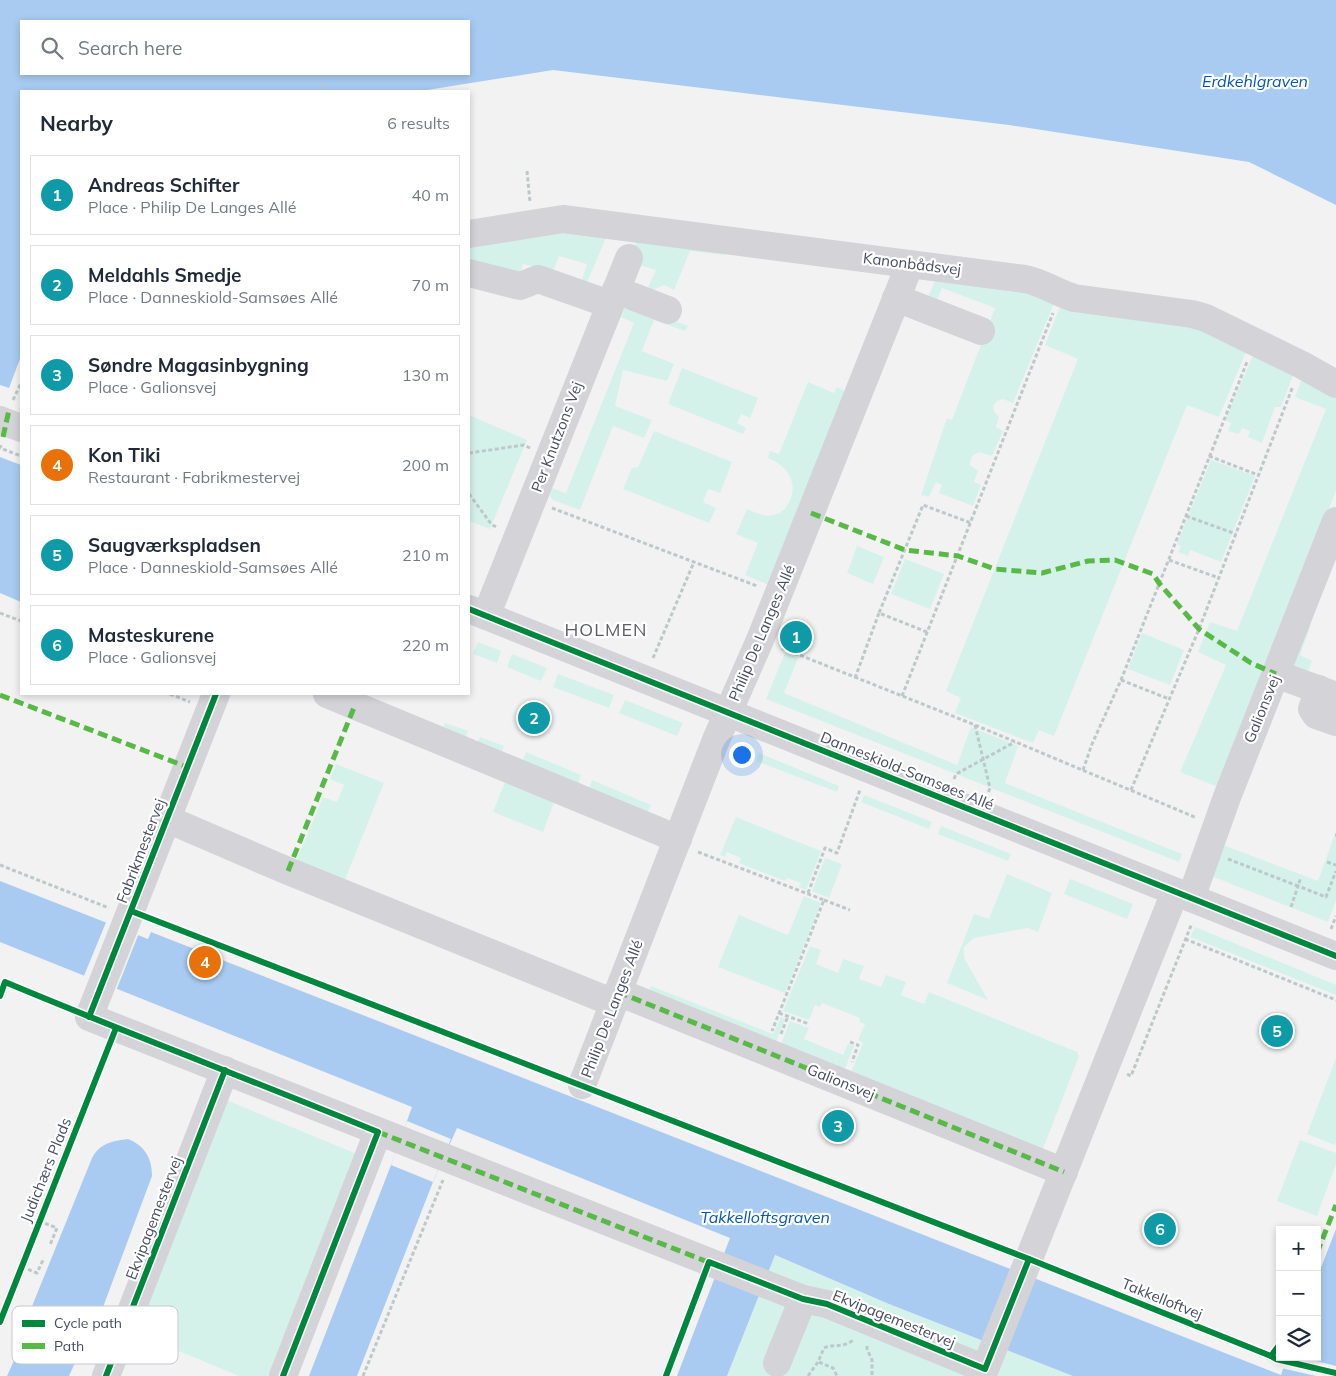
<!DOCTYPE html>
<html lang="en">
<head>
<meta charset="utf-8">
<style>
	body { margin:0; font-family:Mulish,sans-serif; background:#f6f6f7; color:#1f2937 }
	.controls { position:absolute; right:15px; bottom:15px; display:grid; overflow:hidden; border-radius:0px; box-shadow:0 2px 8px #0003 }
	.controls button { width:45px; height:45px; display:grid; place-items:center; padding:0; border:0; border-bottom:1px solid #e0e1e3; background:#fff; color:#1f2937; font:25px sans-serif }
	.you { position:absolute; left:741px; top:754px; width:18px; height:18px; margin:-12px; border:4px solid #fff; border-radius:50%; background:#1a73e8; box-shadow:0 0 0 8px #1a73e833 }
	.badge { display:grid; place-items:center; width:32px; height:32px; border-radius:50%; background:#848693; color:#fff; font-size:16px; font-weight:700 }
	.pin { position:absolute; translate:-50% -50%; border:2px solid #fff; box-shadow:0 1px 5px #0006 }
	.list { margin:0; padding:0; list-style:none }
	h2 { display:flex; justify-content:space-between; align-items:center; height:65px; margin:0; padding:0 20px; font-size:21px }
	h2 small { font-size:16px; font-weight:400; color:#747a83 }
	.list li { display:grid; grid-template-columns:32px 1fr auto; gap:15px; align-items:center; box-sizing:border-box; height:80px; margin:0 10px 10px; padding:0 10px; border:1px solid #e0e1e3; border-radius:0px }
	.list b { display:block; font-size:19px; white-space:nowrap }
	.list p { margin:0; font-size:16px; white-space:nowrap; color:#747a83 }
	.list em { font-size:16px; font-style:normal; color:#747a83 }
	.icon { flex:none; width:28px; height:28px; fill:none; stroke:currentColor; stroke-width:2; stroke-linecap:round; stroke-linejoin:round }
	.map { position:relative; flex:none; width:1336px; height:1376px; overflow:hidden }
	.search { position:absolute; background:#fff; box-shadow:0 2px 8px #0003; left:20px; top:20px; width:450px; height:55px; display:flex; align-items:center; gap:12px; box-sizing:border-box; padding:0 18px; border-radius:0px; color:#747a83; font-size:19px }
	.panel { position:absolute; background:#fff; box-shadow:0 2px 8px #0003; left:20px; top:90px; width:450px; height:605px; border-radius:0px }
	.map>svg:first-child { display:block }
	.green { fill:#d5f2ea }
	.water { fill:#a9cbf1; fill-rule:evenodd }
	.pier { fill:#f2f2f2 }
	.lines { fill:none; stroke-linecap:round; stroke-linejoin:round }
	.path { stroke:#bdc9c9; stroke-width:3; stroke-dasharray:4 2.5; stroke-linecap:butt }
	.minor { stroke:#d3d3d8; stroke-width:28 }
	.quiet { stroke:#58b947; stroke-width:5; stroke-dasharray:10 5; stroke-linecap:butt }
	.cycleway-casing { stroke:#fff; stroke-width:9 }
	.cycleway { stroke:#00873e; stroke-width:6 }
	.labels { text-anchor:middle; stroke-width:4.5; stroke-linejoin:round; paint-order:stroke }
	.street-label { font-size:15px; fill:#484c60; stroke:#fff }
	.water-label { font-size:16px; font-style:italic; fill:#0557b5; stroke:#fff }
	.quarter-label { font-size:18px; letter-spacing:1px; fill:#5d5e66; stroke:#fff }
	.key { fill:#fff; stroke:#c8c9cf; stroke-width:1 }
	.key-label { font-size:14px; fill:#484c60 }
</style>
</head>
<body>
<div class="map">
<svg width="1336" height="1376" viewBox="0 0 1336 1376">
	<rect width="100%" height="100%" fill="#f2f2f2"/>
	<g class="green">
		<path d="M560,227L608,233L586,285L581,283L587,264L559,256L553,271L523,264L518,279L469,266V241Z"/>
		<path d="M638,238L727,249L725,255L690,251L674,290L664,285L645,294L656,270L640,265L643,258L632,254Z"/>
		<path d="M937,276L1024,284L1054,299L1052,308L1013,403L1003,399L997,401L993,406L994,411L999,417L996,427L1003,431L992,456L979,452C972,455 970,458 970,465L978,471L974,482L981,485L973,506L939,493L942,485L936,482L929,497L921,495L947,418L952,420L995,308L942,288L936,302L927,300Z"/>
		<path d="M1065,303L1191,321L1248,347L1219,417L1187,405L1054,736L1039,730L1033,743L955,713L961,698L946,691L1078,359L1045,345L1059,309Z"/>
		<path d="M633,305L688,326L685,331L654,320L642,351L674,364L667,381L623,370L615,406L652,420L644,438L613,426L580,510L553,500L550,496L552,488L566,493L634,323L621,317L625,307Z"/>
		<path d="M1255,351L1295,370L1281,407H1275L1262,443L1248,437L1250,431L1242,428L1239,434L1228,431L1231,423L1225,420Z"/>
		<path d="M682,368L758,398L750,418L741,414L737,423L746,428L743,434L668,404Z"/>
		<path d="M1303,376L1336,393V491L1218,787L1180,772L1226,665L1198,652L1210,622L1237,631L1326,409L1295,397Z"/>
		<path d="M808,382L834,393L837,387L843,390L847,394L769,585L745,575L758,543L736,534L747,509C756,513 765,517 774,515C782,513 786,508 789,502C800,483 785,464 768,458L770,451L779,454Z"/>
		<path d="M469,415L527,440L490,529L469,521Z"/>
		<path d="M654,431L732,462L720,493L708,489L703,502L716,508L709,523L623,489L632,468L638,467Z"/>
		<path d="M1211,460L1255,476L1221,562L1190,550L1188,556L1178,552L1181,546L1177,544Z"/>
		<path d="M857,546L884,557L873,584L847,573Z"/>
		<path d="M905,559L944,574L930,609L891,594Z"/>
		<path d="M1302,621L1311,625L1300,655L1312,661L1308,671L1286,663Z"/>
		<path d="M1142,633L1184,650L1170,685L1128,669Z"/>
		<path d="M478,642L501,651L497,663L473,654Z"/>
		<path d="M785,653L798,658L784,693L957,765L971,727L1018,746L1005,783L1182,854L1179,862L766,699Z"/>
		<path d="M512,654L547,668L541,681L507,667Z"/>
		<path d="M558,674L614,695L609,708L553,687Z"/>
		<path d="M625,700L683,723L677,736L619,713Z"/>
		<path d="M445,723L468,731L464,742L441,733Z"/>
		<path d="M480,737L504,746L500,757L476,748Z"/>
		<path d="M526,752L581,775L577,788L521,765Z"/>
		<path d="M759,753L839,786L837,792L756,761Z"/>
		<path d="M336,764L384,783L344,882L296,862L323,797L337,802L344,785L330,779Z"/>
		<path d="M507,777L556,797L543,832L493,812Z"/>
		<path d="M592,780L651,805L646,816L588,792Z"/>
		<path d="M864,795L932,822L929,829L861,802Z"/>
		<path d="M736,817L821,851L806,890L799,887L801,883L787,878L785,881L739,863L741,858L727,852L725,857L720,855Z"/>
		<path d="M941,826L1011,854L1008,861L938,834Z"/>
		<path d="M1336,831V900L1328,922L1211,876L1223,845L1318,881Z"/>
		<path d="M825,858L842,864L829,898L812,891Z"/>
		<path d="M1007,874L1052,893L1038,932L1028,928L974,938L964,947V958L988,1000L947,983L974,914L989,919Z"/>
		<path d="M1070,879L1133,904L1127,919L1064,894Z"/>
		<path d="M804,896L821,903L785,993L718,967L739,915L788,935Z"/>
		<path d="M1195,927L1336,985V995L1190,937Z"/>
		<path d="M810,946L821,950L816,964L838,973L843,959L864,966L859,979L881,987L886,975L906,982L901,995L924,1004L929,992L1077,1052L1079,1056L1041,1154L849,1077L863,1043L858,1040L865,1024L859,1022L860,1018L822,1003L820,1007L815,1005L809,1020L783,1011Z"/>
		<path d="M651,986L773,1034L781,1017L785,1019L773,1050L648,994Z"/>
		<path d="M790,1021L809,1028L804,1039L843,1055L848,1044L854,1046L843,1074L779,1049Z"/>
		<path d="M1336,1058V1142L1335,1145L1307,1134Z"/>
		<path d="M219,1097L357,1154L270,1376H239L128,1330Z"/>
		<path d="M1300,1140L1336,1153V1164L1317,1216L1277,1201Z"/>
		<path d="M774,1255L889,1304L1073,1376H727Z"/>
	</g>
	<g class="water">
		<path d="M0,0H1336V205L1249,162L1009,125L553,70L421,91H21V356L9,388L0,385ZM469,21V74H21V21Z"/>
		<path d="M0,457L21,465V602L0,593Z"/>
		<path d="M0,881L148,939L151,932L1281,1375L1287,1357H1317V1278L1336,1229V1376H1073L889,1304L775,1255L727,1376H677L730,1238L457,1128L433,1182L357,1376H309L391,1165L412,1107L0,942Z"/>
		<path d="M128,1139C145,1146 152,1158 152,1176L84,1358L78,1356L69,1376H7L26,1334L22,1331L92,1158C100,1143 112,1141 128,1139Z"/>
	</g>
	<g class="pier">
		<path d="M107,920L139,933L116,991L83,978Z"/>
		<path d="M407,1121L451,1139L433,1182L391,1165Z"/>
		<path d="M1285,1357H1300L1336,1366V1376H1316L1281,1368Z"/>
	</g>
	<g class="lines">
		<g class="path">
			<path d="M323,84L324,91"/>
			<path d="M527,171L530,202"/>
			<path d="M13,400L21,383"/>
			<path d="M1,445L0,448L21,456"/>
			<path d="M469,453L524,445L530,448"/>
			<path d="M1209,456L1258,475"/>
			<path d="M469,494L492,525L497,527"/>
			<path d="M552,508L757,586"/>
			<path d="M1186,516L1236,534"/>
			<path d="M1169,560L1219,578"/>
			<path d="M0,613L21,621"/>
			<path d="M927,632L879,613L923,505L971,523"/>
			<path d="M782,648L975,725L1197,818"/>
			<path d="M653,658L694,562"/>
			<path d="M855,678L879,613"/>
			<path d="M1121,680L1169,699"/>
			<path d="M170,694L190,702"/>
			<path d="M902,696L1053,313"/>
			<path d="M975,725L990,788L988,793"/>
			<path d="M1083,770L1092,744L1121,680L1247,362"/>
			<path d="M954,779L956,774L1015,742"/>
			<path d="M1131,790L1199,629L1293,386"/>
			<path d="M1335,835H1336"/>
			<path d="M698,852L824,900L772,1031"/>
			<path d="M1228,859L1298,886L1301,877"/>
			<path d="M1327,862L1336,865"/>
			<path d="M0,865L109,908"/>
			<path d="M808,893L825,848L837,853L860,790"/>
			<path d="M824,900L850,910"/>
			<path d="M1291,907L1298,886L1326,897L1336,871"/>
			<path d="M1331,929L1336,916"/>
			<path d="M1185,939L1336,1000"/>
			<path d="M779,1013L809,1024"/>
			<path d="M781,1034L788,1016"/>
			<path d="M850,1042L858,1045L852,1062"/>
			<path d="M1127,1074L1131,1076L1192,923"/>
			<path d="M39,1221L57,1228L50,1245"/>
			<path d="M22,1267L37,1273L44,1258"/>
			<path d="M867,1346V1349L872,1360V1376"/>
			<path d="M819,1362L833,1368L837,1376"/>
			<path d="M363,1376L443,1180"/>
			<path d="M808,1376L818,1362L824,1348C834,1343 842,1349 853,1340"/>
		</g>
		<g class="minor">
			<path d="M469,234L563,219L1025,279C1042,282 1057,293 1074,298L1192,314L1206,318L1302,365L1336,384"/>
			<path d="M469,273L520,286L538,279L609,304"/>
			<path d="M616,290L668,310"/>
			<path d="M896,298L981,331"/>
			<path d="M0,420L21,428"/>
			<path d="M469,609L1336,956"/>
			<path d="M486,616L629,258"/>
			<path d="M1276,674L1336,696"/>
			<path d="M1319,689L1312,709L1316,715L1336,722"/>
			<path d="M216,694L89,1017L803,1299L827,1304L985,1369L1175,892"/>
			<path d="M327,694L678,839"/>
			<path d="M167,819L288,871L614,1003"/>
			<path d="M1191,898L1227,797L1336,521"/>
			<path d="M618,992L1064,1172"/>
			<path d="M582,1085L716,740L760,640L910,264"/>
			<path d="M777,1363L803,1299"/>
			<path d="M106,1376L225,1070"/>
			<path d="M283,1376L378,1132"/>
		</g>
		<g class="quiet">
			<path d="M3,437L9,410"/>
			<path d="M811,513L905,550L958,556L995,569L1042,573L1088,561L1115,560L1153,574L1159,583L1199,629L1251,663L1276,674"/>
			<path d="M0,695L187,767"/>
			<path d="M288,871L355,705"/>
			<path d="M618,992L1064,1172"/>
			<path d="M378,1132L713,1264"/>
			<path d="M1317,1253L1336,1205"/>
		</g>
		<defs>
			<g id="cycleway">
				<path d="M469,609L1336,956"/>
				<path d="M131,911L1029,1259L1271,1356L1280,1344"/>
				<path d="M0,996L5,982C129,1034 254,1081 378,1132L283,1376"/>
				<path d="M89,1017L216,694"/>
				<path d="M0,1322L116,1028"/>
				<path d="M1271,1356L1276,1359L1336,1373"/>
				<path d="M106,1376L225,1070"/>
				<path d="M666,1376L709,1262L803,1299L827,1304L985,1369L1029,1259"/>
			</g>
		</defs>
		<use href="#cycleway" class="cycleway-casing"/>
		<use href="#cycleway" class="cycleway"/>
	</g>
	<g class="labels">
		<g class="street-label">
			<text transform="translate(912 264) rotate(7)" y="5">Kanonbådsvej</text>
			<text transform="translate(557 437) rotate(-69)" y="5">Per Knutzons Vej</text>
			<text transform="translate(762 633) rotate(-67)" y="5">Philip De Langes Allé</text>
			<text transform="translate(1262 709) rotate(-68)" y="5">Galionsvej</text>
			<text transform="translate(907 771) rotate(22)" y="5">Danneskiold-Samsøes Allé</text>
			<text transform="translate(141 851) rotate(-69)" y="5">Fabrikmestervej</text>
			<text transform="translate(612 1009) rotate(-69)" y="5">Philip De Langes Allé</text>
			<text transform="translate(841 1082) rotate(22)" y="5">Galionsvej</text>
			<text transform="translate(46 1170) rotate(-68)" y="5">Judichærs Plads</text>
			<text transform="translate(154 1218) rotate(-69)" y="5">Ekvipagemestervej</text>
			<text transform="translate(1162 1299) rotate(22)" y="5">Takkelloftvej</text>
			<text transform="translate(894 1319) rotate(22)" y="5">Ekvipagemestervej</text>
		</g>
		<g class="water-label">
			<text x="1255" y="87">Erdkehlgraven</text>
			<text x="765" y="1223">Takkelloftsgraven</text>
		</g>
		<g class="quarter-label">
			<text x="606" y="636">HOLMEN</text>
		</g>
	</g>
	<rect x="12" y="1306" width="166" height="58" rx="8" class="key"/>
	<rect x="22" y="1320" width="23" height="7" fill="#00873e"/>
	<rect x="22" y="1343" width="23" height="6" fill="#58b947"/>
	<g class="key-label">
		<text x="54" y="1328">Cycle path</text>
		<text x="54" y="1351">Path</text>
	</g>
</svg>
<div class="controls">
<button>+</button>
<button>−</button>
<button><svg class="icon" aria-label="layers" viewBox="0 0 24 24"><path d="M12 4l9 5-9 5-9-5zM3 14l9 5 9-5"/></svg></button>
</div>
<div class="you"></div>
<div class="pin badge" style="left:796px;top:637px;background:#0f9aa8">1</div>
<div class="pin badge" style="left:534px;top:718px;background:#0f9aa8">2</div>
<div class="pin badge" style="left:838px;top:1126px;background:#0f9aa8">3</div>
<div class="pin badge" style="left:205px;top:962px;background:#e8710a">4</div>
<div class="pin badge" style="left:1277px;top:1031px;background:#0f9aa8">5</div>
<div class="pin badge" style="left:1160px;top:1229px;background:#0f9aa8">6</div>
<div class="search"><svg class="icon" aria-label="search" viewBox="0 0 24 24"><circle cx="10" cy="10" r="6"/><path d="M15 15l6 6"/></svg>Search here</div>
<section class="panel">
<h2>Nearby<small>6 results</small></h2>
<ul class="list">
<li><span class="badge" style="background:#0f9aa8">1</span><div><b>Andreas Schifter</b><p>Place · Philip De Langes Allé</p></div><em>40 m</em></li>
<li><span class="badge" style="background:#0f9aa8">2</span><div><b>Meldahls Smedje</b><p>Place · Danneskiold-Samsøes Allé</p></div><em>70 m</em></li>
<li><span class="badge" style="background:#0f9aa8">3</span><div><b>Søndre Magasinbygning</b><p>Place · Galionsvej</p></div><em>130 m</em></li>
<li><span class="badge" style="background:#e8710a">4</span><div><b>Kon Tiki</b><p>Restaurant · Fabrikmestervej</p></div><em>200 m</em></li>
<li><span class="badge" style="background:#0f9aa8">5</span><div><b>Saugværkspladsen</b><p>Place · Danneskiold-Samsøes Allé</p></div><em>210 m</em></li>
<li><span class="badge" style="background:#0f9aa8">6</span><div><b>Masteskurene</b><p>Place · Galionsvej</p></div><em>220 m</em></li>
</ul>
</section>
</div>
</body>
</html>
